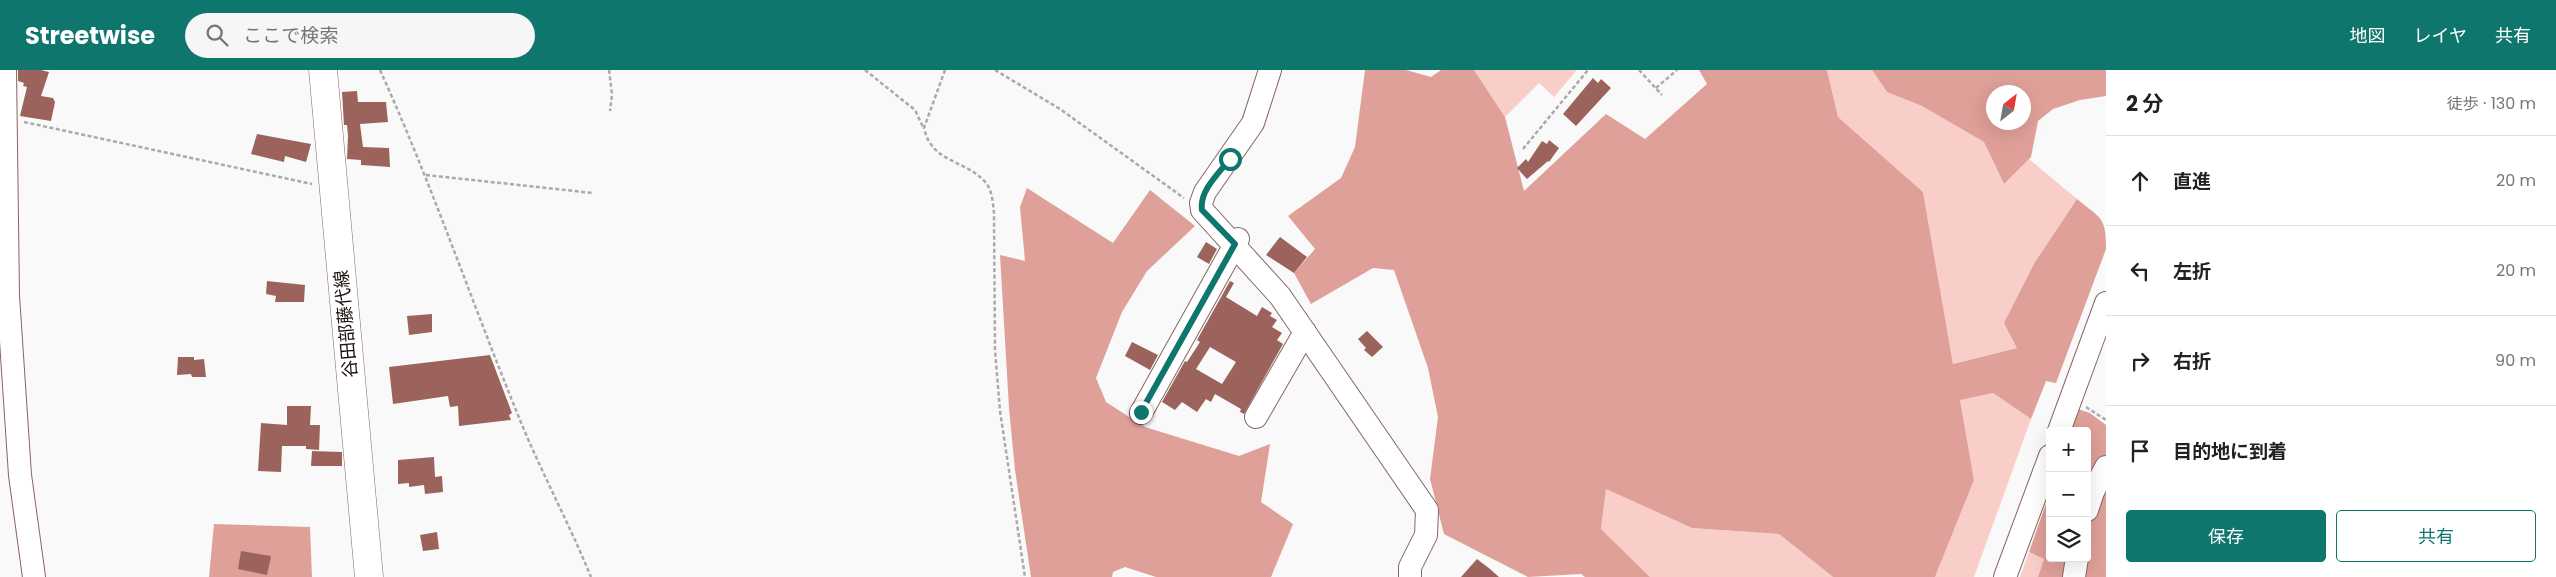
<!DOCTYPE html>
<html lang="ja">
<head>
<meta charset="utf-8">
<style>
	body { margin:0; font-family:Poppins,"Noto Sans JP",sans-serif; background:#f6f6f6; color:#202124 }
	.controls { position:absolute; right:15px; bottom:15px; display:grid; overflow:hidden; border-radius:5px; box-shadow:0 5px 20px #0002 }
	.controls button { width:45px; height:45px; display:grid; place-items:center; padding:0; border:0; border-bottom:1px solid #e0e0e0; background:#fff; color:#202124; font:25px sans-serif }
	.compass { position:absolute; left:1986px; top:15px; width:45px; height:45px; border-radius:50%; background:#fff; box-shadow:0 5px 20px #0002; rotate:31deg }
	.stop { position:absolute; width:15px; height:15px; margin:-11px; border:4px solid #0f766e; border-radius:50%; background:#fff }
	.stop.end { background:#0f766e; border-color:#fff; box-shadow:0 1px 5px #0008 }
	.list { margin:0; padding:0; list-style:none }
	h2 { display:flex; justify-content:space-between; align-items:center; height:65px; margin:0; padding:0 20px; font-size:21px }
	h2 small { font-size:16px; font-weight:400; color:#757577 }
	.list li { display:grid; grid-template-columns:32px 1fr auto; gap:15px; align-items:center; box-sizing:border-box; height:90px; padding:0 20px; border-top:1px solid #e0e0e0 }
	.list b { display:block; font-size:19px; white-space:nowrap }
	.list em { font-size:16px; font-style:normal; color:#757577 }
	.actions { display:flex; gap:10px; padding:15px 20px }
	.actions a { flex:1; padding:11px 0; border:1px solid #0f766e; border-radius:5px; text-align:center; font-size:18px; color:#0f766e }
	.actions .main { background:#0f766e; color:#fff }
	.icon { flex:none; width:28px; height:28px; fill:none; stroke:currentColor; stroke-width:2; stroke-linecap:round; stroke-linejoin:round }
	.map { position:relative; flex:none; width:2106px; height:507px; overflow:hidden }
	header { display:flex; align-items:center; gap:30px; box-sizing:border-box; height:70px; padding:0 25px; background:#0f766e; color:#fff }
	header strong { font-size:24px }
	nav { display:flex; gap:28px; margin-inline-start:auto; font-size:18px }
	.search { width:350px; height:45px; background:#f6f6f6; display:flex; align-items:center; gap:12px; box-sizing:border-box; padding:0 18px; border-radius:28px; color:#757577; font-size:19px }
	main { display:flex }
	aside { flex:1; background:#fff }
	.map>svg:first-child { display:block }
	.green { fill:#facec8 }
	.forest { fill:#dfa099; fill-rule:evenodd }
	.building { fill:#9c635d; fill-rule:evenodd }
	.lines { fill:none; stroke-linecap:round; stroke-linejoin:round }
	.minor-casing { stroke:#886561; stroke-width:24 }
	.major-casing { stroke:#886561; stroke-width:29 }
	.path { stroke:#ada9a8; stroke-width:2.5; stroke-dasharray:4 2.5; stroke-linecap:butt }
	.minor { stroke:#fff; stroke-width:22 }
	.major { stroke:#fff; stroke-width:28 }
	.route { stroke:#0f766e; stroke-width:6 }
	.labels { text-anchor:middle; stroke-width:4.5; stroke-linejoin:round; paint-order:stroke }
	.street-label { font-size:18px; fill:#1a0d0b; stroke:#fff }
</style>
</head>
<body>
<header>
<strong>Streetwise</strong>
<div class="search"><svg class="icon" aria-label="search" viewBox="0 0 24 24"><circle cx="10" cy="10" r="6"/><path d="M15 15l6 6"/></svg>ここで検索</div>
<nav><a>地図</a><a>レイヤ</a><a>共有</a></nav>
</header>
<main>
<div class="map">
<svg width="2106" height="507" viewBox="0 0 2106 507">
	<rect width="100%" height="100%" fill="#f9f9f9"/>
	<g class="green">
		<path d="M1474,0H1575L1576,1L1554,27L1539,13L1505,47Z"/>
		<path d="M1827,0H1872L1887,22L1922,36L1984,72L2004,114L2029,89L2077,129L2035,192L2017,278L1953,294L1923,122L1838,47Z"/>
		<path d="M1993,323L2031,349L1974,507H1935L1974,410L1960,330Z"/>
		<path d="M1606,419L1692,458L1779,464L1833,507H1650L1601,459Z"/>
		<path d="M2029,482L2044,489L2038,507H2020Z"/>
	</g>
	<g class="forest">
		<path d="M1365,0H1406L1431,7L1441,0H1474L1505,47L1524,121L1606,44L1645,69L1707,14L1699,0H1827L1838,47L1923,122L1953,294L2017,278L2004,253L2035,192L2077,129C2101,149 2106,146 2106,179L2056,313L2046,311L2031,349L1993,323L1960,330L1974,410L1935,507H1833L1779,464L1692,458L1606,419L1601,459L1650,507H1585L1581,504L1528,507L1444,464L1430,409L1438,347L1428,298L1394,200L1373,198L1311,234L1294,203L1315,179L1288,146L1341,108L1355,77Z"/>
		<path d="M1872,0H2106V26L2080,30L2053,39L2038,51L2031,87L2004,114L1984,72L1922,36L1887,22ZM1994,22H2024V52H1994Z"/>
		<path d="M1027,118L1113,173L1150,120L1195,156L1147,201L1122,242L1096,308L1106,332L1145,357L1239,386L1270,374L1261,432L1293,454L1271,507H1156L1125,497L1113,502L1112,507H1031L1015,400L1009,338L1000,185L1025,191L1020,137Z"/>
		<path d="M2078,339L2090,343L2106,355V389L2087,422V361H2070Z"/>
		<path d="M2106,410V507H2079L2087,488L2088,455Z"/>
		<path d="M2050,422V488H2070L2067,507H2038L2044,489L2029,482Z"/>
		<path d="M214,454L310,457L312,507H209Z"/>
	</g>
	<g class="building">
		<path d="M18,0H41L49,2L41,26L53,28L55,32L51,51L20,46L27,17L23,16L24,13L18,11Z"/>
		<path d="M1593,8L1598,13L1601,9L1611,18L1576,56L1563,44Z"/>
		<path d="M357,21L358,32H386L388,52L360,54L363,77L389,78L390,97L361,95V90L347,89L348,66L347,55H344L342,22Z"/>
		<path d="M257,64L311,74L306,92L285,86L284,92L251,84Z"/>
		<path d="M1549,70L1559,78L1549,92L1548,91L1527,109L1517,98L1526,89L1528,92L1542,71L1547,74Z"/>
		<path d="M1280,167L1307,187L1294,203L1266,185Z"/>
		<path d="M1206,172L1217,179L1209,194L1197,187Z"/>
		<path d="M267,211L305,215L304,232H275L276,226L266,224Z"/>
		<path d="M1230,211L1234,213L1226,227L1257,246L1262,237L1272,243L1270,246L1277,250L1272,257L1282,263L1277,270L1283,274L1244,344L1240,342L1241,339L1215,324L1211,332L1206,329L1197,342L1182,332L1175,340L1162,332L1185,291L1187,292L1200,272L1197,270ZM1210,277L1236,292L1222,314L1196,299Z"/>
		<path d="M432,244V262L409,265L407,246Z"/>
		<path d="M1367,261L1383,277L1372,287L1364,280L1366,278L1358,269Z"/>
		<path d="M1132,272L1158,285L1150,300L1125,286Z"/>
		<path d="M490,285L512,343L509,345L511,350L459,356L458,336L450,337L448,326L393,334L389,297Z"/>
		<path d="M178,287H194V290L204,289L206,307H192L191,304L177,305Z"/>
		<path d="M287,336H311L310,355H320L319,380L306,379V376H282L281,402L258,401L261,353L287,355Z"/>
		<path d="M312,381L342,382V396H311Z"/>
		<path d="M434,387L435,407L442,406L443,422L425,424L424,415L409,417V413L398,414V390Z"/>
		<path d="M437,462L439,479L423,481L420,465Z"/>
		<path d="M241,481L271,486L267,505L238,499Z"/>
		<path d="M1477,489L1490,499L1499,507H1461Z"/>
	</g>
	<g class="lines">
		<defs>
			<g id="minor">
				<path d="M5,0L8,226L20,405L34,507"/>
				<path d="M1270,0L1253,53L1205,122L1201,133L1202,140L1280,226L1427,440L1426,465L1410,497V507"/>
				<path d="M1141,343L1238,169"/>
				<path d="M1256,347L1305,262"/>
				<path d="M2059,361L2106,233"/>
				<path d="M2087,440L2093,422L2106,397"/>
				<path d="M2005,507L2050,386"/>
				<path d="M2074,507L2077,488"/>
			</g>
			<path id="major" d="M323,0L369,507"/>
		</defs>
		<use href="#minor" class="minor-casing"/>
		<use href="#major" class="major-casing"/>
		<g class="path">
			<path d="M380,0C434,119 475,242 525,362C546,411 571,458 591,507"/>
			<path d="M609,0L612,24L610,41"/>
			<path d="M865,0L915,40L923,57"/>
			<path d="M945,0L924,58C932,94 966,89 986,113C992,120 993,133 994,143L995,280L1000,341L1025,507"/>
			<path d="M995,0L1060,39L1184,128"/>
			<path d="M1639,0L1662,25"/>
			<path d="M1656,18L1677,0"/>
			<path d="M24,52L312,114"/>
			<path d="M1523,79L1588,0"/>
			<path d="M426,105L593,123"/>
			<path d="M2086,337L2106,350"/>
		</g>
		<use href="#minor" class="minor"/>
		<use href="#major" class="major"/>
	</g>
	<g class="lines">
		<path class="route" d="M1141,342L1235,174L1202,140C1199,121 1219,103 1230,89"/>
	</g>
	<g class="labels">
		<g class="street-label">
			<text transform="translate(346 254) rotate(-95)" y="6">谷田部藤代線</text>
		</g>
	</g>
</svg>
<div class="controls">
<button>+</button>
<button>−</button>
<button><svg class="icon" aria-label="layers" viewBox="0 0 24 24"><path d="M12 4l9 5-9 5-9-5zM3 14l9 5 9-5"/></svg></button>
</div>
<svg class="compass" viewBox="-18 -18 36 36"><path d="M0-13l5 13h-10z" fill="#e53935"/><path d="M0 13l5-13h-10z" fill="#757577"/></svg>
<div class="stop" style="left:1230px;top:89px"></div>
<div class="stop end" style="left:1141px;top:342px"></div>
</div>
<aside>
<h2>2 分<small>徒歩 · 130 m</small></h2>
<ul class="list">
<li><svg class="icon" aria-label="ahead" viewBox="0 0 24 24"><path d="M12 20V5M6 11l6-6 6 6"/></svg><div><b>直進</b></div><em>20 m</em></li>
<li><svg class="icon" aria-label="left" viewBox="0 0 24 24"><path d="M17 20v-9H6M10 6l-5 5 5 5"/></svg><div><b>左折</b></div><em>20 m</em></li>
<li><svg class="icon" aria-label="right" viewBox="0 0 24 24"><path d="M7 20v-9h11M14 6l5 5-5 5"/></svg><div><b>右折</b></div><em>90 m</em></li>
<li><svg class="icon" aria-label="arrive" viewBox="0 0 24 24"><path d="M6 21V4h12l-3 4 3 4H6"/></svg><div><b>目的地に到着</b></div></li>
</ul>
<div class="actions"><a class="main">保存</a><a>共有</a></div>
</aside>
</main>
</body>
</html>
